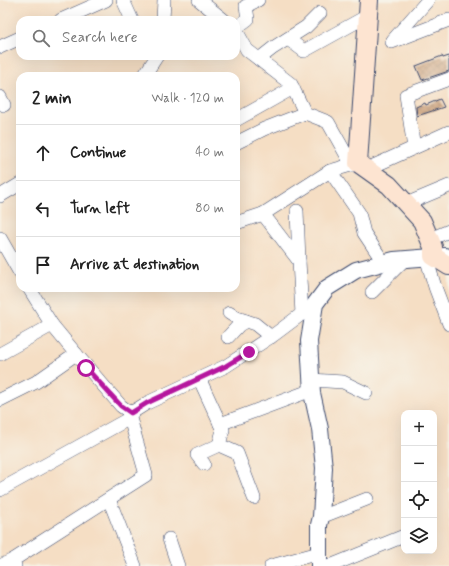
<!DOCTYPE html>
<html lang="en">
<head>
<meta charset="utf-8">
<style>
	body { margin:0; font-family:Mynerve,sans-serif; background:#f2f2f2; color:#222 }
	.controls { position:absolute; right:12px; bottom:12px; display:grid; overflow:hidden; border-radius:8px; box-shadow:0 4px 16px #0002 }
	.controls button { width:36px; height:36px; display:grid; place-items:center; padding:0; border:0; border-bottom:1px solid #e0e0e0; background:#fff; color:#222; font:20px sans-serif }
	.stop { position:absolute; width:12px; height:12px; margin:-9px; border:3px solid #b5179e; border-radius:50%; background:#fff }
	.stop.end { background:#b5179e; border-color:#fff; box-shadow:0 1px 4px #0008 }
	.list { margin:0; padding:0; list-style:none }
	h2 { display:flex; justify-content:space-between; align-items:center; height:52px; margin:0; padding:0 16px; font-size:17px }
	h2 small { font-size:13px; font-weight:400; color:#767676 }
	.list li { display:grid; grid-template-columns:26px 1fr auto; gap:12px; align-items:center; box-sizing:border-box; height:56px; padding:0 16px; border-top:1px solid #e0e0e0 }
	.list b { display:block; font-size:15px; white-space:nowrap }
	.list em { font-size:13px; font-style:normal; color:#767676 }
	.icon { flex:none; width:22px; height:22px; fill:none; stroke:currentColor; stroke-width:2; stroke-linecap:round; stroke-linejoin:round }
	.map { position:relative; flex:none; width:449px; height:566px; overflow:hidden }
	.search { position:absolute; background:#fff; box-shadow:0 4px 16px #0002; left:16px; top:16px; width:224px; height:44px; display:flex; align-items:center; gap:10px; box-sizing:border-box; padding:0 14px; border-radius:12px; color:#767676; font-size:15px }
	.panel { position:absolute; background:#fff; box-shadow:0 4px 16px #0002; left:16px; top:72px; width:224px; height:220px; border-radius:12px }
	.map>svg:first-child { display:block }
	.building { fill:url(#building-cross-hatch) }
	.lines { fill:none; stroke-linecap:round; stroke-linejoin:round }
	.minor-casing { stroke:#3c496d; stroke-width:14 }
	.tertiary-casing { stroke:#3c496d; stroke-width:18 }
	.secondary-casing { stroke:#3c496d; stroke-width:20 }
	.minor { stroke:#fff; stroke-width:13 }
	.tertiary { stroke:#fff; stroke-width:16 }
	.secondary { stroke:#fde4d1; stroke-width:18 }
	.route { stroke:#b5179e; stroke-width:5 }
</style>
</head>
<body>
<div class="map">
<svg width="449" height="566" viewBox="0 0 449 566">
	<defs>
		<pattern id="building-cross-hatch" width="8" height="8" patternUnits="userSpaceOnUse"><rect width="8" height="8" fill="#cca17b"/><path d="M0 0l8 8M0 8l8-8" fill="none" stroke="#a58468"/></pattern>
	</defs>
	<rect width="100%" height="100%" fill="#f7f3e8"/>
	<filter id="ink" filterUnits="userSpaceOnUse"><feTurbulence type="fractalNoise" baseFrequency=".025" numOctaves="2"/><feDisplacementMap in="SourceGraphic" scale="8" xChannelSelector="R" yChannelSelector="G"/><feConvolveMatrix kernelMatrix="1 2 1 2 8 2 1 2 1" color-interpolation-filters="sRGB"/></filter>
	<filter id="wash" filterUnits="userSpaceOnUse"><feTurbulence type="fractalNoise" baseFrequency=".012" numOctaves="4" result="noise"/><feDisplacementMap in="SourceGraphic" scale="16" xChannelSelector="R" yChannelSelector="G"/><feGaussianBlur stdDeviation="0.9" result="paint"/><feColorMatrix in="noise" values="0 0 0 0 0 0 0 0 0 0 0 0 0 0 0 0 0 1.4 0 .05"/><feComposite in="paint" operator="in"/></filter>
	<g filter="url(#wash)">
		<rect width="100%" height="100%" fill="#f5dec4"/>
		<g id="blocks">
			<g class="building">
				<path d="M442,56L443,58L449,56V71L422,80L416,66Z"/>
				<path d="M440,99L444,107L417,116L416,107L425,103L426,105Z"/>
			</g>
		</g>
	</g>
	<g filter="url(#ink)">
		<use href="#blocks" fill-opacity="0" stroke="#3c496d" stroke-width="1"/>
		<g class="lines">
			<defs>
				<g id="minor">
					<path d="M123,0L132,20"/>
					<path d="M199,0L224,20"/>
					<path d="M61,20L106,0"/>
					<path d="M163,20L164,0"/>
					<path d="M236,28L248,19L246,6L258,0"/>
					<path d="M236,30L247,50L291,84L305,113L328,122L352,165"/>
					<path d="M288,39L304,51L369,15"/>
					<path d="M393,40L428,0"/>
					<path d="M392,42L449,20"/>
					<path d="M0,47L20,38"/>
					<path d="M259,59L273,48L306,27L320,13"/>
					<path d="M144,76L157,56"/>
					<path d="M0,97L4,105"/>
					<path d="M236,120L293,88"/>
					<path d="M236,143L264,129L305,113"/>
					<path d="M414,148L406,95L449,79"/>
					<path d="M358,163L330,171L359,213L364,233L384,263"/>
					<path d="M367,169L449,132"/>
					<path d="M0,196L20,184"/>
					<path d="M406,204L449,186"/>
					<path d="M297,211L299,261"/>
					<path d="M236,223L263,214"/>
					<path d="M0,238L20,273"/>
					<path d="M430,239L449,231"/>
					<path d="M426,257L435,287L449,324"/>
					<path d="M29,288L52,325L76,354L121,406L131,413L147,403L226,366L275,334L315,304"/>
					<path d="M372,292L405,259"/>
					<path d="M229,313L237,318L255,324L271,337"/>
					<path d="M302,314L299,261L263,214L330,171"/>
					<path d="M228,337L239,325L246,321"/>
					<path d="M0,354L52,325"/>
					<path d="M199,378L223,430L219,445L237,453L254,498"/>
					<path d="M311,380L343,382L366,393"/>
					<path d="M0,400L36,382L76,354"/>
					<path d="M220,424L312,390"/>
					<path d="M204,464L197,455L219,445"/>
					<path d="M0,490L130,418"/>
					<path d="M109,499L135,566"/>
					<path d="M321,517L367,499"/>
					<path d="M169,539L178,566"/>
					<path d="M0,566L13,560"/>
					<path d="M15,566L13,560L146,475L128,411"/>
					<path d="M271,566L319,553"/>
					<path d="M330,566L404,536"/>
				</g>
				<path id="tertiary" d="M319,566V525L321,517L324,468L320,429L312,393L309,341L315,304L327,288L356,270L394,260L445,256"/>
				<path id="secondary" d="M369,0L358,163L389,185L422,221L433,247V256L449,266"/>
			</defs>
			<use href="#minor" class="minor-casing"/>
			<use href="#tertiary" class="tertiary-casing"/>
			<use href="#secondary" class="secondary-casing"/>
			<use href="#minor" class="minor"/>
			<use href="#tertiary" class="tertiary"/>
			<use href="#secondary" class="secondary"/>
		</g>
	</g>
	<g class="lines" filter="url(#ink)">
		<path class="route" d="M86,368L121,406L131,413L147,403L226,366L249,352"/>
	</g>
</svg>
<div class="controls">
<button>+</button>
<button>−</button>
<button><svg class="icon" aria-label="locate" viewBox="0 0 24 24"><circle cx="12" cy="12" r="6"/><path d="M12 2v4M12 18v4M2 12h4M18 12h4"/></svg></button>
<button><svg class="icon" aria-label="layers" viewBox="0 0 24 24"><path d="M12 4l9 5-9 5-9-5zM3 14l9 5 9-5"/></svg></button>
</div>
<div class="stop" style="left:86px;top:368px"></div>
<div class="stop end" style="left:249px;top:352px"></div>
<div class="search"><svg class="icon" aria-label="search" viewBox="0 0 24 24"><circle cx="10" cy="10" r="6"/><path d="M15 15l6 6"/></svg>Search here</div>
<section class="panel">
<h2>2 min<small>Walk · 120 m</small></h2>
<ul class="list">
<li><svg class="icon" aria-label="ahead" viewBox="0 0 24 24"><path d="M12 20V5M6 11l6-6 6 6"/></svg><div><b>Continue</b></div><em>40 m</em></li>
<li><svg class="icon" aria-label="left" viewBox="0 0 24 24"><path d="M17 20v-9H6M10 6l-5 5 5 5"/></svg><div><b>Turn left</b></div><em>80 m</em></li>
<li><svg class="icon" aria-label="arrive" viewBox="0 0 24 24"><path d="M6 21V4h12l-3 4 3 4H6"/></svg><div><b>Arrive at destination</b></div></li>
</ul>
</section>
</div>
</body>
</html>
